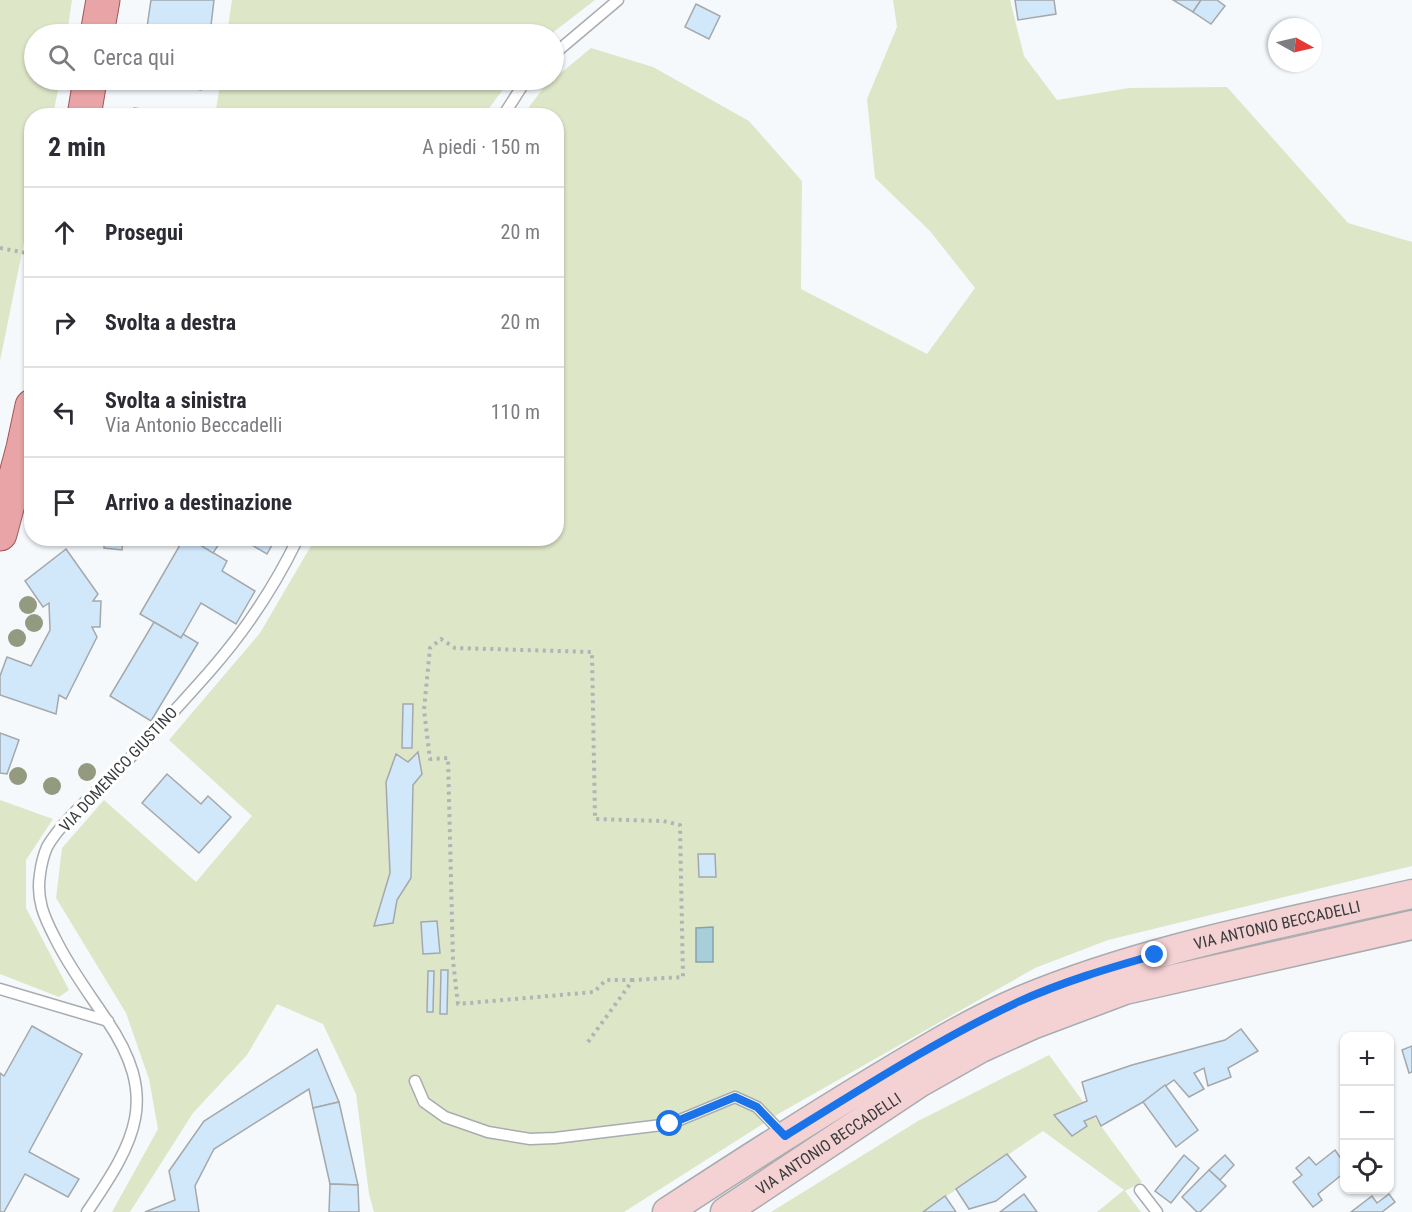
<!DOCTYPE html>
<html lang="it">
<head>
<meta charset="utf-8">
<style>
	body { margin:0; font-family:"Roboto Condensed",sans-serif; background:#f2f2f3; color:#2b2b33 }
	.controls { position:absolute; right:18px; bottom:18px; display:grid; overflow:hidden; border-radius:12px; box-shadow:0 2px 4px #0004 }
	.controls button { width:54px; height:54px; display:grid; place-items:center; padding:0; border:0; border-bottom:2px solid #e1e1e2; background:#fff; color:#2b2b33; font:30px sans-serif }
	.compass { position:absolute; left:1268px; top:18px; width:54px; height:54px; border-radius:50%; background:#fff; box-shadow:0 2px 4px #0004; rotate:98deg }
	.stop { position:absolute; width:18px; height:18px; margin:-14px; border:4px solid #1a73e8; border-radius:50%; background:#fff }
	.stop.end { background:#1a73e8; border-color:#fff; box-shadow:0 2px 6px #0008 }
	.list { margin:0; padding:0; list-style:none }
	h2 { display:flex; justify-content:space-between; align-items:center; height:78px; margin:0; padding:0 24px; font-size:26px }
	h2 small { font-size:20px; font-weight:400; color:#7c7c81 }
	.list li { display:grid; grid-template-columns:39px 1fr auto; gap:18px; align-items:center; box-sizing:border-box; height:90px; padding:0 24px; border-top:2px solid #e1e1e2 }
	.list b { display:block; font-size:22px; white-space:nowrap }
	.list p { margin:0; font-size:20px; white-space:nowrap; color:#7c7c81 }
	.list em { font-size:20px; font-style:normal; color:#7c7c81 }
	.icon { flex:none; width:33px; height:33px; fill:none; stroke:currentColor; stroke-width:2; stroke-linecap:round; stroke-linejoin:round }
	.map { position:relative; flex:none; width:1412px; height:1212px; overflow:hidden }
	.search { position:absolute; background:#fff; box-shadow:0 2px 4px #0004; left:24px; top:24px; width:540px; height:66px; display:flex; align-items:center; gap:15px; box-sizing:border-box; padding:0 21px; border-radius:33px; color:#7c7c81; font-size:22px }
	.panel { position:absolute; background:#fff; box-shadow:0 2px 4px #0004; left:24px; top:108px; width:540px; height:438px; border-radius:24px }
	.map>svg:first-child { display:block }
	.green { fill:#dee6c8; fill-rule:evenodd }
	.water { fill:#a8cfd9; stroke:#87a2aa; stroke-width:1.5 }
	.building { fill:#d1e7fa; stroke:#a4a8ab; stroke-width:1.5 }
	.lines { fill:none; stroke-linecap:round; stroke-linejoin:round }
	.service-casing { stroke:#a9acaf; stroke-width:13 }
	.secondary-casing { stroke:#a9acaf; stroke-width:31 }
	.primary-casing { stroke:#a1575a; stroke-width:35 }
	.path { stroke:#b1b4b6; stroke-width:4; stroke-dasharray:3 4.5; stroke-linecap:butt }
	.service { stroke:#fff; stroke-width:10 }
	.secondary { stroke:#f4d1d2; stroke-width:28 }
	.primary { stroke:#e8a4a6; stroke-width:33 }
	.tree { fill:#939a80 }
	.route { stroke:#1a73e8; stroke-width:8 }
	.labels { text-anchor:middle; stroke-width:6; stroke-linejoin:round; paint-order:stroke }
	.street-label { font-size:16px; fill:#393a3b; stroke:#fff }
</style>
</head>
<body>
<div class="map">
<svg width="1412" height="1212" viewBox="0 0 1412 1212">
	<rect width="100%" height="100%" fill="#f5f9fc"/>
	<g class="green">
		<path d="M0,0H72L67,34H34V80H60L53,115L32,116L31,208L0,361Z"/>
		<path d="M232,0H595L551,34H227Z"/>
		<path d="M893,0H1010L1024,56L1057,100L1129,88L1227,87L1348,223L1412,242V866L1108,940L1035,968L780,1113L624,1212H374L369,1194L356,1094L323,1024L277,1004L247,1055L193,1113L130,1212H112L158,1129L149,1079L126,1013L56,898L62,848L104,800L196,882L252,816L169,740L260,633L315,539L556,538V116L523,115L544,87L591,48L653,67L749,121L802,181L801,289L927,354L975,288L930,231L875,178L867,99L897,27ZM403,704L413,705L412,748L402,747ZM418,753L422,774L413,785L411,878L397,900L393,923L374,926L390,873L386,782L396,755L408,762ZM437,921L440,952L423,954L421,922Z"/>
		<path d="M221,80H510L484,115H215Z"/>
		<path d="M0,800L53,819L26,860V908L69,990L59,997L0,974Z"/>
		<path d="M1049,1055L1142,1182L1125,1191L1141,1212H1097L1124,1190L1043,1131L923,1212H771L918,1121Z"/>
	</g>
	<path class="water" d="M713,927V962H696V928Z"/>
	<g class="building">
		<path d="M151,0H214L210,34H146Z"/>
		<path d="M1015,0H1054L1056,14L1018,20Z"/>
		<path d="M1173,0H1201L1193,12Z"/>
		<path d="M1201,0H1217L1225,6L1211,24L1193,12Z"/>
		<path d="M696,4L720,16L709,39L685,27Z"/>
		<path d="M146,80H203L201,90Z"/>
		<path d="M134,108L183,115V116H133Z"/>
		<path d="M104,538H123L122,550L104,548Z"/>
		<path d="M184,538H189L227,561L222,571L255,591L236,624L201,603L181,638L140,614Z"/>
		<path d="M189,538H223L213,553Z"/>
		<path d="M240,538H276L267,554Z"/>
		<path d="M66,549L98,594L93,601H101L100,627H92L97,637L66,699L59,695L56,714L0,695V676L7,657L31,666L50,630L49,603L43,607L25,581Z"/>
		<path d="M154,622L181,638L183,634L198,643L151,721L110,696Z"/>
		<path d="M403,704H413L412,748H402Z"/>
		<path d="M0,733L19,740L7,774L0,773Z"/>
		<path d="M418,752L422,774L413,785L411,878L397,900L393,923L374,926L390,873L386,782L396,754L408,762Z"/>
		<path d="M167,774L201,804L208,796L231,817L199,853L142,803Z"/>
		<path d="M698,854H715L716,877H699Z"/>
		<path d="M437,921L440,953L423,954L421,922Z"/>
		<path d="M441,970H448L447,1014H440Z"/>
		<path d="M428,971H434L433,1012H427Z"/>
		<path d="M32,1026L82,1054L29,1152L79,1179L68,1197L25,1174L4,1212H0V1073L4,1076Z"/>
		<path d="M1241,1029L1258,1051L1228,1068L1231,1077L1208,1086L1204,1068L1194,1073L1204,1089L1189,1097L1174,1080L1143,1102L1101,1126L1096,1116L1084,1121L1087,1126L1072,1136L1054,1115L1087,1101L1082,1082L1132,1065L1225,1040Z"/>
		<path d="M1412,1046V1072L1409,1073L1402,1050Z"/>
		<path d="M317,1049L339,1102L313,1108L309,1089L214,1149L195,1186L199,1212H145L175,1200L169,1171L204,1121Z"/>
		<path d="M1165,1085L1198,1130L1176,1147L1143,1102Z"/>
		<path d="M339,1102L358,1185L330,1184L313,1108Z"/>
		<path d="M1335,1150L1344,1163V1173L1318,1194L1322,1200L1313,1207L1293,1182L1302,1175L1296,1168L1309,1157L1316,1165Z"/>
		<path d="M1007,1154L1026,1177L996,1201L969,1209L956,1189Z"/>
		<path d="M1184,1155L1199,1168L1171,1203L1155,1191Z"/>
		<path d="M1225,1155L1234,1165L1220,1180L1209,1170Z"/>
		<path d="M1209,1170L1226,1186L1200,1212H1197L1182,1197Z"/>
		<path d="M330,1184L358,1185L359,1212H329Z"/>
		<path d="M1024,1194L1037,1212H1000Z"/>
		<path d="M1389,1194L1395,1202L1382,1212H1351L1372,1196L1377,1203Z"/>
		<path d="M945,1196L956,1212H923Z"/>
	</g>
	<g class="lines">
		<defs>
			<g id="service">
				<path d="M554,54L618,0"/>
				<path d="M503,116L526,80"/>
				<path d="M0,989L108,1021"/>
				<path d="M415,1081L424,1102L445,1117L488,1132L530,1139L555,1138L670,1124L735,1097L757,1107L785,1136"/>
				<path d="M1140,1190L1157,1212"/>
				<path d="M87,1212C136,1140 160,1098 106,1019C88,992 69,967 55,938C44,917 36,899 40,874C41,866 44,854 47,847C61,822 97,791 118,770C150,738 180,705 210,671C245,631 275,586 298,538"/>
			</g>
			<g id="secondary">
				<path id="s1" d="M667,1212C737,1166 809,1120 882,1076C927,1049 973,1021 1022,1000C1147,948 1281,924 1412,894"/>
				<path id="s2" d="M725,1212L919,1083L981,1048L1032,1025L1125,990L1412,925"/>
			</g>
			<g id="primary">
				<path d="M97,34L103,0"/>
				<path d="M84,116L90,80"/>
				<path d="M0,534L23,448L32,406"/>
			</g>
		</defs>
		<use href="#service" class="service-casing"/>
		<use href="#secondary" class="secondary-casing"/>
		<use href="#primary" class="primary-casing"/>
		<g class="path">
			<path d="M0,248L32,254"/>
			<path d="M588,1042L633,980L683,977L680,825L663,821L595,819L592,652L455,648L441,639L430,648L424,710L430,759L448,758L453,961L458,1004L594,992L606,980H633"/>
		</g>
		<use href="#service" class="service"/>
		<use href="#secondary" class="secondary"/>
		<use href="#primary" class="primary"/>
	</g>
	<g class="tree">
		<circle cx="28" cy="605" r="9"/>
		<circle cx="34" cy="623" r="9"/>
		<circle cx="17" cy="638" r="9"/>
		<circle cx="87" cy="772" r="9"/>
		<circle cx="18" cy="776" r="9"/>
		<circle cx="52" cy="786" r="9"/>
	</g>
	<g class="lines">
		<path class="route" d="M670,1124L735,1097L757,1107L785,1136C861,1089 937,1040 1018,1002C1062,982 1109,968 1155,955"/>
	</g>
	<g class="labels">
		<g class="street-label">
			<text transform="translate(118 769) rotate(-47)" y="6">VIA DOMENICO GIUSTINO</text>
			<text dy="6" stroke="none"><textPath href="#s1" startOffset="680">VIA ANTONIO BECCADELLI</textPath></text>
			<text dy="6" stroke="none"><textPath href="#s2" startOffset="124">VIA ANTONIO BECCADELLI</textPath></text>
		</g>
	</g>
</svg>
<div class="controls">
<button>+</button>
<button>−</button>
<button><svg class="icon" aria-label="locate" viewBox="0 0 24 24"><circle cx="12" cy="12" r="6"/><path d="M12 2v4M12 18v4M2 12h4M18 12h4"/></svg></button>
</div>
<svg class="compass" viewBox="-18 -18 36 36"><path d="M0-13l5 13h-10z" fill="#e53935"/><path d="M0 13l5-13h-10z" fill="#7c7c81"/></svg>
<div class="stop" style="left:670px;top:1124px"></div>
<div class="stop end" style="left:1155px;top:955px"></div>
<div class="search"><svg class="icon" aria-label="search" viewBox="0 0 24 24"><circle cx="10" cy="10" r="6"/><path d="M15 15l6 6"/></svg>Cerca qui</div>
<section class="panel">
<h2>2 min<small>A piedi · 150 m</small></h2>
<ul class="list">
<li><svg class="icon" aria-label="ahead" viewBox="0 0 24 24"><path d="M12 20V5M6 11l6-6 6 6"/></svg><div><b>Prosegui</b></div><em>20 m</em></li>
<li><svg class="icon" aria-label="right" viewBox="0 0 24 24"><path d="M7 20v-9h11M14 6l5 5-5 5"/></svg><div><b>Svolta a destra</b></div><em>20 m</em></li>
<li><svg class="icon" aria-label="left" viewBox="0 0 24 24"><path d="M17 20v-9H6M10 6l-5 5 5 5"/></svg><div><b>Svolta a sinistra</b><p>Via Antonio Beccadelli</p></div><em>110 m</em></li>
<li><svg class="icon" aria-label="arrive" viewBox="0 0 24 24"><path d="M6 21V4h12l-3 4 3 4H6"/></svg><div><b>Arrivo a destinazione</b></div></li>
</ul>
</section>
</div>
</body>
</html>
